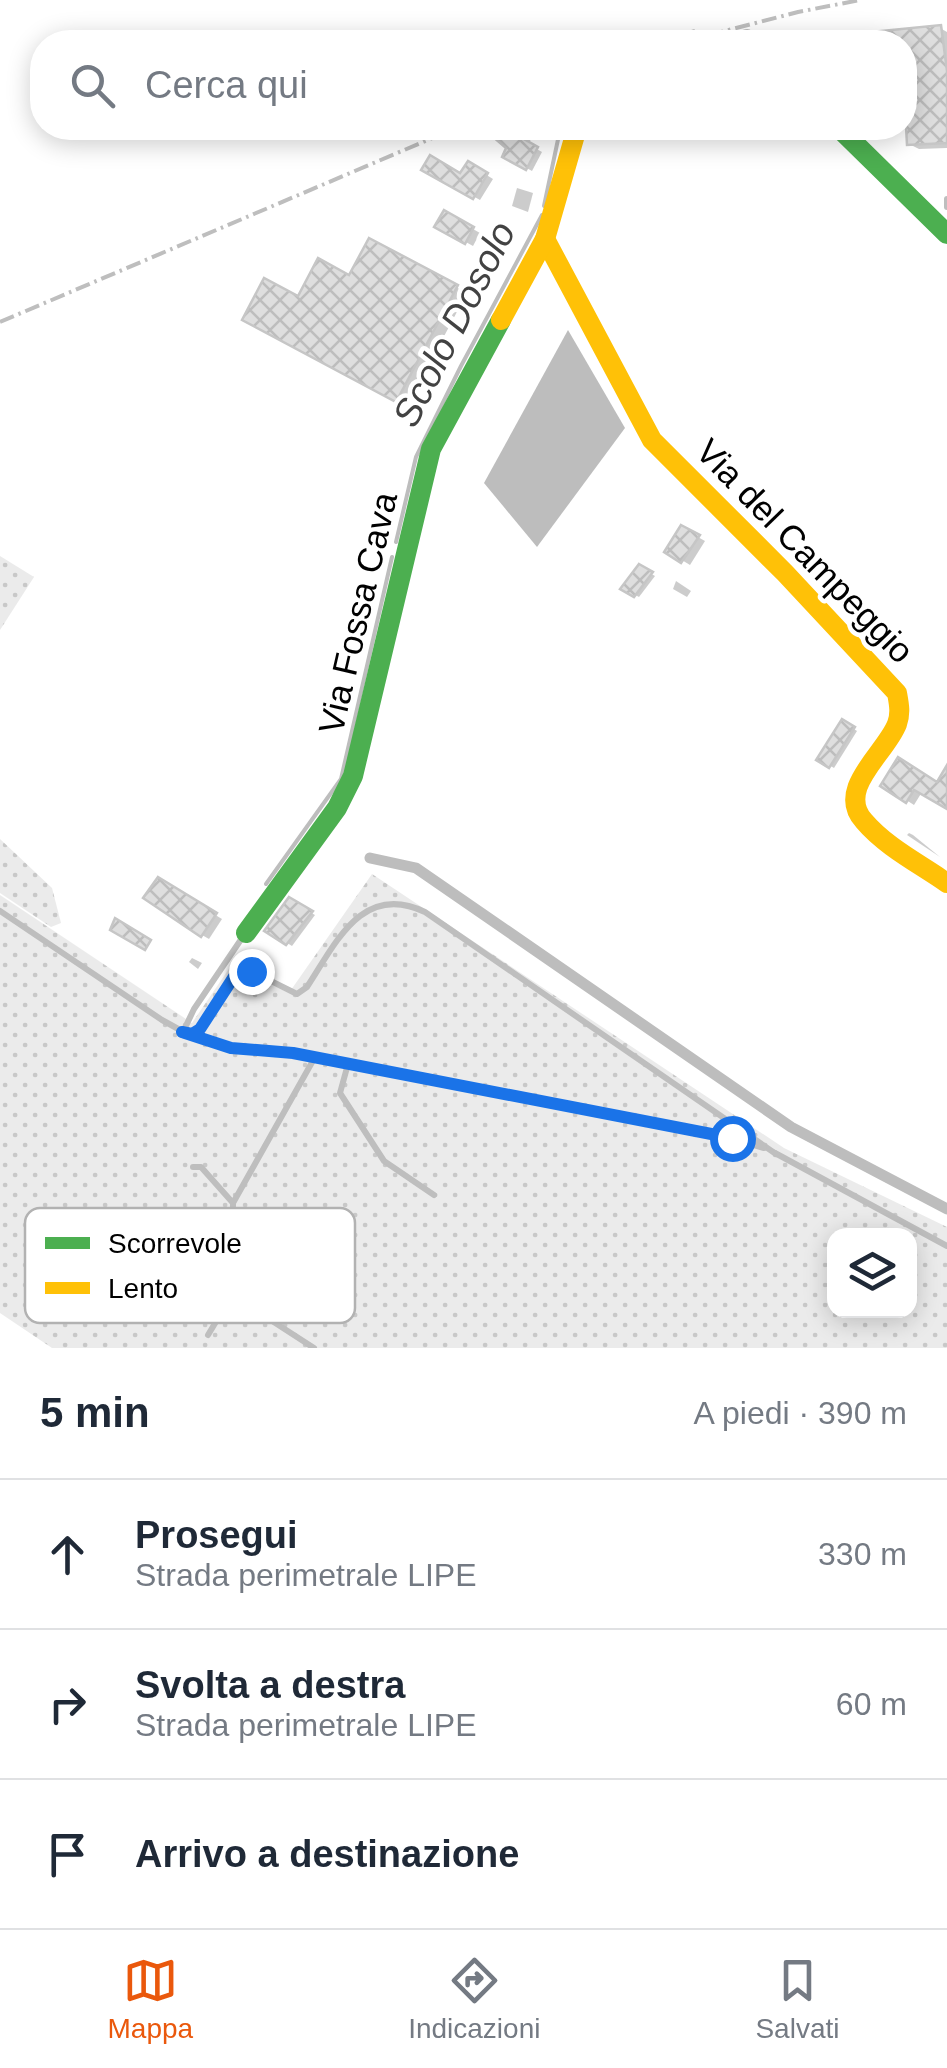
<!DOCTYPE html>
<html lang="it">
<head>
<meta charset="utf-8">
<style>
	body { margin:0; font-family:Arial,sans-serif; background:#f6f6f7; color:#1f2937 }
	.controls { position:absolute; right:30px; bottom:30px; display:grid; overflow:hidden; border-radius:20px; box-shadow:0 5px 25px #0003 }
	.controls button { width:90px; height:90px; display:grid; place-items:center; padding:0; border:0; border-bottom:2px solid #e0e1e3; background:#fff; color:#1f2937; font:50px sans-serif }
	.stop { position:absolute; width:30px; height:30px; margin:-22px; border:8px solid #1a73e8; border-radius:50%; background:#fff }
	.stop.end { background:#1a73e8; border-color:#fff; box-shadow:0 2px 10px #0008 }
	.list { margin:0; padding:0; list-style:none }
	h2 { display:flex; justify-content:space-between; align-items:center; height:130px; margin:0; padding:0 40px; font-size:42px }
	h2 small { font-size:32px; font-weight:400; color:#747a83 }
	.list li { display:grid; grid-template-columns:65px 1fr auto; gap:30px; align-items:center; box-sizing:border-box; height:150px; padding:0 40px; border-top:2px solid #e0e1e3 }
	.list b { display:block; font-size:38px; white-space:nowrap }
	.list p { margin:0; font-size:32px; white-space:nowrap; color:#747a83 }
	.list em { font-size:32px; font-style:normal; color:#747a83 }
	.icon { flex:none; width:55px; height:55px; fill:none; stroke:currentColor; stroke-width:2; stroke-linecap:round; stroke-linejoin:round }
	.map { position:relative; flex:none; width:947px; height:1348px; overflow:hidden }
	.search { position:absolute; background:#fff; box-shadow:0 5px 25px #0003; left:30px; right:30px; top:30px; height:110px; display:flex; align-items:center; gap:25px; box-sizing:border-box; padding:0 35px; border-radius:40px; color:#747a83; font-size:38px }
	.sheet { height:580px; background:#fff }
	nav { display:flex; justify-content:space-around; align-items:center; box-sizing:border-box; height:140px; border-top:2px solid #e0e1e3; background:#fff; font-size:28px; color:#747a83 }
	nav a { display:grid; justify-items:center; gap:5px }
	nav .on { color:#ea580c }
	.map>svg:first-child { display:block }
	.grass { fill:url(#grass-dots); fill-rule:evenodd }
	.water { fill:#bdbdbd }
	.shadow { fill:#0003 }
	.lines { fill:none; stroke-linecap:round; stroke-linejoin:round }
	.stream { stroke:#bdbdbd; stroke-width:4 }
	.canal { stroke:#bdbdbd; stroke-width:11 }
	.building { fill:url(#building-cross-hatch); stroke:#c6c6c6; stroke-width:2.5 }
	.lane { stroke:#bebebe; stroke-width:6 }
	.street { stroke:#bebebe; stroke-width:14 }
	.fast { stroke:#4caf50; stroke-width:20 }
	.slow { stroke:#ffc107; stroke-width:20 }
	.rail { stroke:#bebebe; stroke-width:4; stroke-dasharray:15 5 2.5 5; stroke-linecap:butt }
	.route { stroke:#1a73e8; stroke-width:12 }
	.labels { text-anchor:middle; stroke-width:9; stroke-linejoin:round; paint-order:stroke }
	.street-label { font-size:35px; fill:#000; stroke:#fff }
	.water-label { font-size:38px; font-style:italic; fill:#424242; stroke:#fff }
	.key { fill:#fff; stroke:#b2b2b2; stroke-width:2.5 }
	.key-label { font-size:28px; fill:#000 }
</style>
</head>
<body>
<div class="map">
<svg width="947" height="1348" viewBox="0 0 947 1348">
	<defs>
		<pattern id="grass-dots" width="8" height="8" patternUnits="userSpaceOnUse" patternTransform="scale(2.5)"><rect width="8" height="8" fill="#ebebeb"/><path d="M2 2h.1M6 6h.1" fill="none" stroke="#c8c8c8" stroke-width="1.8" stroke-linecap="round"/></pattern>
		<pattern id="building-cross-hatch" width="8" height="8" patternUnits="userSpaceOnUse" patternTransform="scale(2.5)"><rect width="8" height="8" fill="#dedede"/><path d="M0 0l8 8M0 8l8-8" fill="none" stroke="#bdbdbd"/></pattern>
	</defs>
	<rect width="100%" height="100%" fill="#fff"/>
	<g class="grass">
		<path d="M0,556L34,577L0,630Z"/>
		<path d="M0,839L52,888L61,923L51,927L0,893Z"/>
		<path d="M372,874L784,1148L947,1227V1348H52L0,1313V895L192,1023L237,957L291,990ZM834,1236H910V1310H834Z"/>
	</g>
	<path class="water" d="M568,330L625,428L537,547L484,483Z"/>
	<g class="shadow">
		<path d="M940,28L947,32V148L919,149L909,144L904,116V90L915,89L914,66L904,64V42H896L894,31Z"/>
		<path d="M876,35L886,42L808,41Z"/>
		<path d="M500,128H514L532,138L528,144L542,152L532,171L505,156L510,148L495,135Z"/>
		<path d="M469,164L493,179L480,200L424,169L461,176Z"/>
		<path d="M517,188L533,193L528,212L512,206Z"/>
		<path d="M445,213L480,233L473,246L437,226Z"/>
		<path d="M370,241L467,293L407,406L245,319L350,278Z"/>
		<path d="M682,528L705,541L690,565L667,551Z"/>
		<path d="M639,567L655,576L639,597L624,589Z"/>
		<path d="M676,581L691,591L687,597L673,589Z"/>
		<path d="M843,722L857,731L834,768L819,759Z"/>
		<path d="M947,771V806L922,792L914,805L883,785H938Z"/>
		<path d="M909,833L913,835L940,857L907,835Z"/>
		<path d="M158,880L222,919L209,939L202,935Z"/>
		<path d="M290,901L315,915L292,946L268,931Z"/>
		<path d="M192,958L202,963L198,969L189,962Z"/>
	</g>
	<g class="lines">
		<g class="stream">
			<path d="M544,206L560,130"/>
			<path d="M396,542L416,457L461,366L542,215"/>
			<path d="M266,884L341,779L392,557"/>
		</g>
		<path class="canal" d="M370,858L416,868L791,1127L947,1209"/>
	</g>
	<g class="building">
		<path d="M941,25L947,71V143L907,145L904,88L912,87L911,62H904V42H832V36Z"/>
		<path d="M497,128H518L528,133L524,139L538,147L526,170L502,157L506,148L492,136Z"/>
		<path d="M430,155L460,173L468,161L488,173L473,199L421,170Z"/>
		<path d="M444,210L474,227L465,244L434,227Z"/>
		<path d="M369,238L458,285L396,402L242,320L264,278L298,296L318,258L349,275Z"/>
		<path d="M681,525L700,535L681,563L664,552Z"/>
		<path d="M639,564L653,572L634,597L620,589Z"/>
		<path d="M842,719L855,727L829,768L816,760Z"/>
		<path d="M898,757L937,782L947,765V809L914,790L906,803L880,786Z"/>
		<path d="M158,877L217,913L201,937L143,898Z"/>
		<path d="M289,897L313,911L286,945L264,931Z"/>
		<path d="M115,918L151,940L145,950L110,930Z"/>
	</g>
	<g class="lines">
		<g class="lane">
			<path d="M947,199V207"/>
			<path d="M0,911L162,1020L191,1036L231,1048L274,1050L315,1057L233,1203L201,1167H193"/>
			<path d="M242,938L194,1009L183,1032L193,1034L201,1029L238,972L251,971L297,994L307,987C336,943 362,882 425,912L776,1154"/>
			<path d="M315,1057L720,1135L764,1148"/>
			<path d="M348,1064L340,1093L384,1161L434,1195"/>
			<path d="M775,1153L947,1246"/>
			<path d="M233,1203L232,1295L314,1348"/>
			<path d="M208,1335L232,1295"/>
		</g>
		<path class="street" d="M727,42L747,36L753,42"/>
		<g class="fast">
			<path d="M839,128L947,234"/>
			<path d="M246,933L337,808L353,776L431,449L501,320"/>
		</g>
		<g class="slow">
			<path d="M545,239L652,440L785,573L897,693C899,704 901,713 897,724C886,753 835,789 864,821C886,847 920,864 947,883"/>
			<path d="M501,320L545,239L577,128"/>
		</g>
		<g class="rail">
			<path d="M657,42L695,31"/>
			<path d="M682,42L798,12L860,0"/>
			<path d="M0,322L456,128"/>
		</g>
	</g>
	<g class="lines">
		<path class="route" d="M251,971L243,970L235,975L200,1029L192,1034L182,1032L231,1048L293,1053L732,1138"/>
	</g>
	<g class="labels">
		<g class="street-label">
			<text transform="translate(805 551) rotate(46)" y="12">Via del Campeggio</text>
			<text transform="translate(358 613) rotate(-77)" y="12">Via Fossa Cava</text>
		</g>
		<g class="water-label">
			<text transform="translate(454 324) rotate(-63)" y="13">Scolo Dosolo</text>
		</g>
	</g>
	<rect x="25" y="1208" width="330" height="115" rx="15" class="key"/>
	<rect x="45" y="1237" width="45" height="12" fill="#4caf50"/>
	<rect x="45" y="1282" width="45" height="12" fill="#ffc107"/>
	<g class="key-label">
		<text x="108" y="1253">Scorrevole</text>
		<text x="108" y="1298">Lento</text>
	</g>
</svg>
<div class="controls">
<button><svg class="icon" aria-label="layers" viewBox="0 0 24 24"><path d="M12 4l9 5-9 5-9-5zM3 14l9 5 9-5"/></svg></button>
</div>
<div class="stop" style="left:732px;top:1138px"></div>
<div class="stop end" style="left:251px;top:971px"></div>
<div class="search"><svg class="icon" aria-label="search" viewBox="0 0 24 24"><circle cx="10" cy="10" r="6"/><path d="M15 15l6 6"/></svg>Cerca qui</div>
</div>
<section class="sheet">
<h2>5 min<small>A piedi · 390 m</small></h2>
<ul class="list">
<li><svg class="icon" aria-label="ahead" viewBox="0 0 24 24"><path d="M12 20V5M6 11l6-6 6 6"/></svg><div><b>Prosegui</b><p>Strada perimetrale LIPE</p></div><em>330 m</em></li>
<li><svg class="icon" aria-label="right" viewBox="0 0 24 24"><path d="M7 20v-9h11M14 6l5 5-5 5"/></svg><div><b>Svolta a destra</b><p>Strada perimetrale LIPE</p></div><em>60 m</em></li>
<li><svg class="icon" aria-label="arrive" viewBox="0 0 24 24"><path d="M6 21V4h12l-3 4 3 4H6"/></svg><div><b>Arrivo a destinazione</b></div></li>
</ul>
</section>
<nav>
<a class="on"><svg class="icon" aria-label="map" viewBox="0 0 24 24"><path d="M3 6l6-2 6 2 6-2v14l-6 2-6-2-6 2zM9 4v14M15 6v14"/></svg>Mappa</a>
<a><svg class="icon" aria-label="directions" viewBox="0 0 24 24"><path d="M12 3l9 9-9 9-9-9zM9 14v-3h6M13 9l2 2-2 2"/></svg>Indicazioni</a>
<a><svg class="icon" aria-label="saved" viewBox="0 0 24 24"><path d="M7 4h10v16l-5-4-5 4z"/></svg>Salvati</a>
</nav>
</body>
</html>
